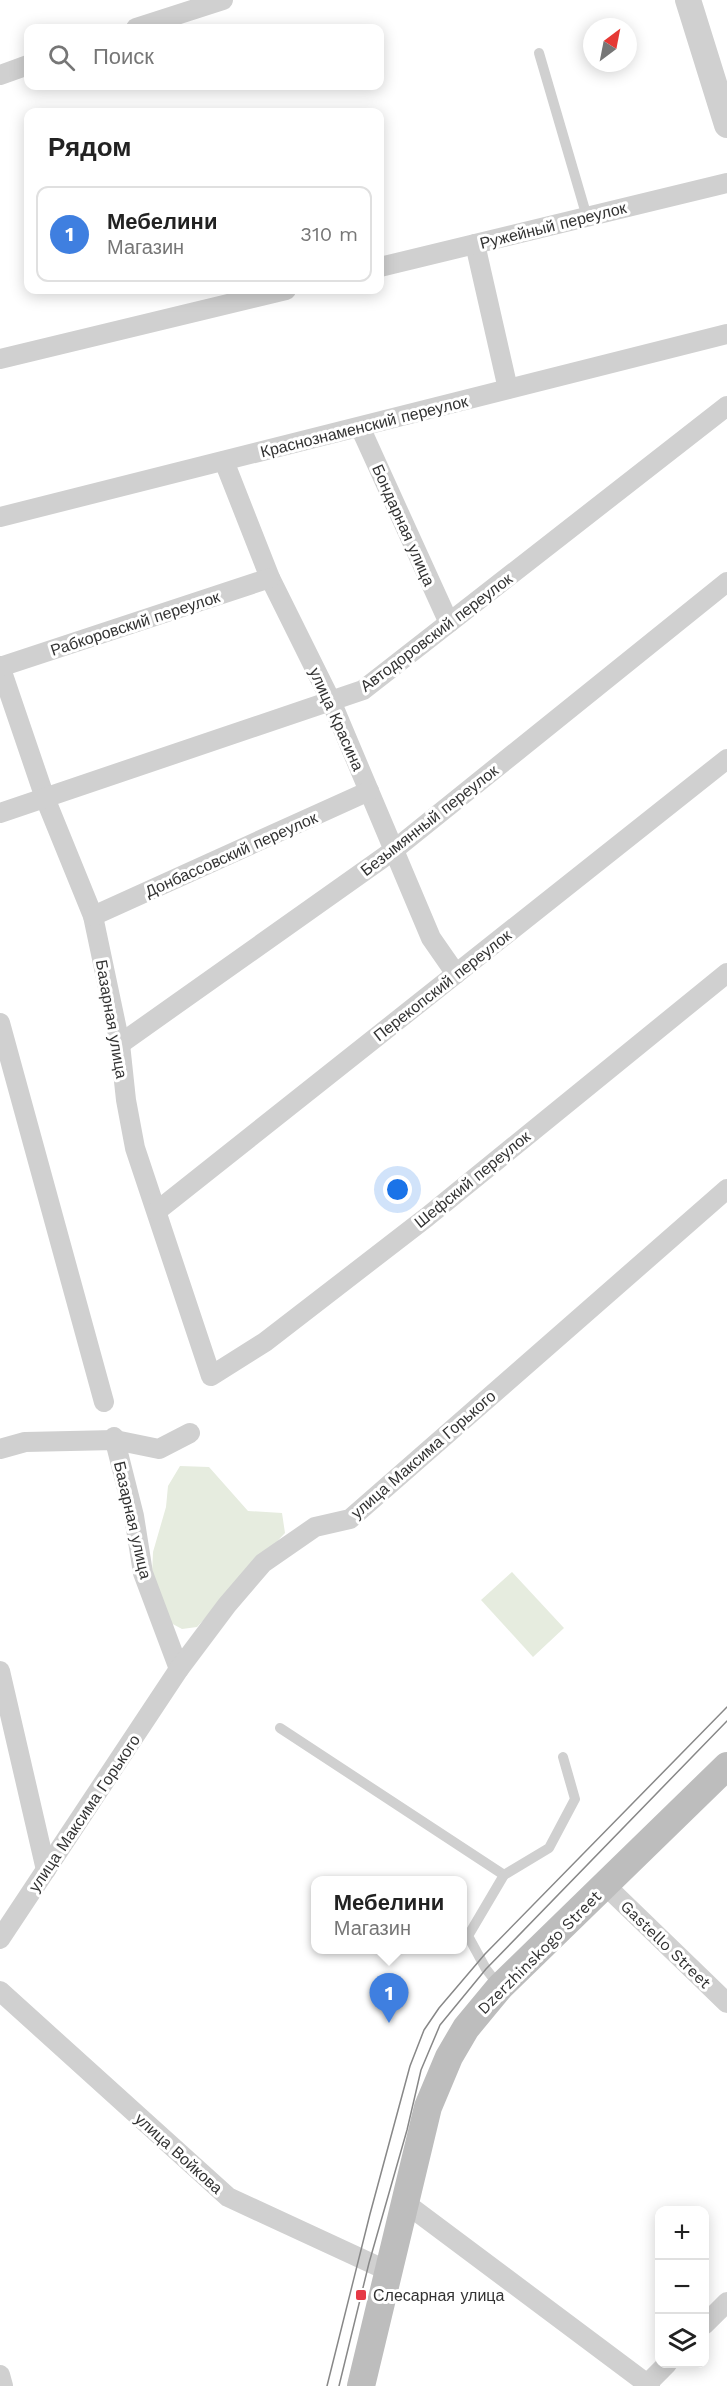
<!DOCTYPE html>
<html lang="ru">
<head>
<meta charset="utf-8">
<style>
	body { margin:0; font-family:"Work Sans",sans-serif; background:#f2f2f2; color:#222 }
	.controls { position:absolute; right:18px; bottom:18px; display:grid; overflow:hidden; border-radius:12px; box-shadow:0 3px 15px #0003 }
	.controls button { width:54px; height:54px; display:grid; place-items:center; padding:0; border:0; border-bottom:2px solid #e0e0e0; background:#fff; color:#222; font:30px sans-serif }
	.compass { position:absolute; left:583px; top:18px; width:54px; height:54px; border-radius:50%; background:#fff; box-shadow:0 3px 15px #0003; rotate:32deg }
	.you { position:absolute; left:398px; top:1190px; width:21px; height:21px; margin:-15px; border:4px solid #fff; border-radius:50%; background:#1a73e8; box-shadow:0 0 0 9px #1a73e833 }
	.badge { display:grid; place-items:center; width:39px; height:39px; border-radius:50%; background:#e63946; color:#fff; font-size:20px; font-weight:700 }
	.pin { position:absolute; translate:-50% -50px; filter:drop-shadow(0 2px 3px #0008) }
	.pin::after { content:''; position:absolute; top:32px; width:21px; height:18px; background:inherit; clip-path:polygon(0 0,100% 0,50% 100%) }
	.popup { position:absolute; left:311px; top:1876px; width:156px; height:78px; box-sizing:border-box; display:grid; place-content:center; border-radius:12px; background:#fff; filter:drop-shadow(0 2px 4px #0005); font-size:20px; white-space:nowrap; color:#767676 }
	.popup b { font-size:22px; color:#222 }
	.popup::after { content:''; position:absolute; left:50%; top:100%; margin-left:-12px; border:12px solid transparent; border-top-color:#fff }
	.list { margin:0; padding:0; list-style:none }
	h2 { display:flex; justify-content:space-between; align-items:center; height:78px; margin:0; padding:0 24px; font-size:26px }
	h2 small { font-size:20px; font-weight:400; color:#767676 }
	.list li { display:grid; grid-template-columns:39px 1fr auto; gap:18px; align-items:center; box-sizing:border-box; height:96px; margin:0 12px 12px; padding:0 12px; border:2px solid #e0e0e0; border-radius:12px }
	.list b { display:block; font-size:22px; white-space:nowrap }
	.list p { margin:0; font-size:20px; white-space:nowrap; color:#767676 }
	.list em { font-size:20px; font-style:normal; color:#767676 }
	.icon { flex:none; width:33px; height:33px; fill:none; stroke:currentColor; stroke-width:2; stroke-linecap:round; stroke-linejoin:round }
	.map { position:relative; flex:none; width:727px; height:2386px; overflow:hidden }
	.search { position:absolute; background:#fff; box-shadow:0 3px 15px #0003; left:24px; top:24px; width:360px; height:66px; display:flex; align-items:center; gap:15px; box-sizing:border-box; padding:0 21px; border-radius:12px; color:#767676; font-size:22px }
	.panel { position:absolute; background:#fff; box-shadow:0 3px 15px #0003; left:24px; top:108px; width:360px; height:186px; border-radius:12px }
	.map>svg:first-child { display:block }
	.green { fill:#e6ecdf }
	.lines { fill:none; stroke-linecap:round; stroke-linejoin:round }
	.service { stroke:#d0d0d0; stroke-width:10 }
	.minor { stroke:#d0d0d0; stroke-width:20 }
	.tertiary { stroke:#d0d0d0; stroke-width:26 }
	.secondary { stroke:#bdbdbd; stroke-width:28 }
	.tram { stroke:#888; stroke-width:1.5 }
	.poi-dot { fill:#e63946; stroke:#fff; stroke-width:2 }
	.labels { text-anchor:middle; stroke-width:6; stroke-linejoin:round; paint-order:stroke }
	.street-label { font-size:16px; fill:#333; stroke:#fff }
	.poi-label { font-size:16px; fill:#333; stroke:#fff; text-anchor:start }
</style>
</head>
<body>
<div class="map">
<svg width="727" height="2386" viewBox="0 0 727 2386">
	<rect width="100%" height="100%" fill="#fff"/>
	<g class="green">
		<path d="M180,1466L209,1467L248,1511L282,1513L285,1533L197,1627L182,1629L169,1622L152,1575L153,1552L166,1507L168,1486Z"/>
		<path d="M512,1572L564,1628L533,1657L481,1600Z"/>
	</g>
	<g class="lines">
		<g class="service">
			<path d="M539,53L587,217"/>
			<path d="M280,1728L504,1875"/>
			<path d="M500,1987L486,1969L468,1936L504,1875L549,1848L575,1799L563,1757"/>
		</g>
		<g class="minor">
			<path d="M136,28L223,0"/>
			<path d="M0,75L28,65"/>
			<path d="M475,244L508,389"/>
			<path d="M380,267L727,183"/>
			<path d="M0,359L286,290"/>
			<path d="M360,427L449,623"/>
			<path d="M224,461L270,578L331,701L431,938L456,974"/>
			<path d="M0,517L727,334"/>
			<path d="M0,666L45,798L93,916L120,1044L126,1100L135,1148L211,1376L265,1342L427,1217L727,973"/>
			<path d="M0,667L270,578"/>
			<path d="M0,813L363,690L727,406"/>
			<path d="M93,916L369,791"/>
			<path d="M0,1023L104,1402"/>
			<path d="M120,1044L394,850L727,582"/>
			<path d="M157,1211L727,759"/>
			<path d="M114,1437L134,1516L143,1573L179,1669"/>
			<path d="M0,1449L25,1442L115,1440L159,1449L190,1433"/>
			<path d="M0,1671L46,1870"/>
			<path d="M605,1885L727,2003"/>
			<path d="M0,1939L179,1669L227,1605L263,1563L315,1527L350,1519L727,1189"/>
			<path d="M0,1991L228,2197L388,2271"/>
			<path d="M404,2202L650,2386"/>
			<path d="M704,2325L727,2302"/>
			<path d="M0,2375L3,2386"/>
			<path d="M647,2384L667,2364"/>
		</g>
		<path class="tertiary" d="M688,0L727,125"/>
		<path class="secondary" d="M361,2386L428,2107L449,2057L466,2028L500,1987L727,1766"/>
		<g class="tram">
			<path d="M327,2386L370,2214L410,2066L424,2030L439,2008L485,1954L727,1707"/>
			<path d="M339,2386L369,2263L407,2130L421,2070L440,2025L486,1969L727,1721"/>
		</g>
	</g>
	<rect class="poi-dot" x="355" y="2289" width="12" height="12" rx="3"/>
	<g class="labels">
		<g class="street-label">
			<text transform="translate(553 225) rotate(-14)" y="6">Ружейный переулок</text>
			<text transform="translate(364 426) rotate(-14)" y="6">Краснознаменский переулок</text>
			<text transform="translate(404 525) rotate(66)" y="6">Бондарная улица</text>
			<text transform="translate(135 623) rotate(-18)" y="6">Рабкоровский переулок</text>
			<text transform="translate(436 632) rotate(-37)" y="6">Автодоровский переулок</text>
			<text transform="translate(337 719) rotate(66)" y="6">улица Красина</text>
			<text transform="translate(429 820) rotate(-38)" y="6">Безымянный переулок</text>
			<text transform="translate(231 854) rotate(-24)" y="6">Донбассовский переулок</text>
			<text transform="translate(442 985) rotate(-38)" y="6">Перекопский переулок</text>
			<text transform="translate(112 1019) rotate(80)" y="6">Базарная улица</text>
			<text transform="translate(472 1179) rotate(-39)" y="6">Шефский переулок</text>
			<text transform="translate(423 1454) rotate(-41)" y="6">улица Максима Горького</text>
			<text transform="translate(133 1520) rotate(77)" y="6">Базарная улица</text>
			<text transform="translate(84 1813) rotate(-56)" y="6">улица Максима Горького</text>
			<text transform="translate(666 1944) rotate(44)" y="6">Gastello Street</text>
			<text transform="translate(539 1952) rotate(-45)" y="6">Dzerzhinskogo Street</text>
			<text transform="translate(179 2153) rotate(42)" y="6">улица Войкова</text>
		</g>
		<g class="poi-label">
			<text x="373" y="2301">Слесарная улица</text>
		</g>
	</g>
</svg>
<div class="controls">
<button>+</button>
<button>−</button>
<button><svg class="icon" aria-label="layers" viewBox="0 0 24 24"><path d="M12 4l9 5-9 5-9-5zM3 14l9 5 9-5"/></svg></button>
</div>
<svg class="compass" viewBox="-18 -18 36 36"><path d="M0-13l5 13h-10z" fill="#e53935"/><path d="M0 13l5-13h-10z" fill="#767676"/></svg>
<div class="you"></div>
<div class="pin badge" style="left:389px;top:2023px;background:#3f7fe0">1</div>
<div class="popup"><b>Мебелини</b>Магазин</div>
<div class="search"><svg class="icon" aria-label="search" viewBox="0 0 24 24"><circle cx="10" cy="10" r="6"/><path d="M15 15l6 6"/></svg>Поиск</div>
<section class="panel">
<h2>Рядом<small></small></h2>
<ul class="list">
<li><span class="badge" style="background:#3f7fe0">1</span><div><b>Мебелини</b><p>Магазин</p></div><em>310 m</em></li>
</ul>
</section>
</div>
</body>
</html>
